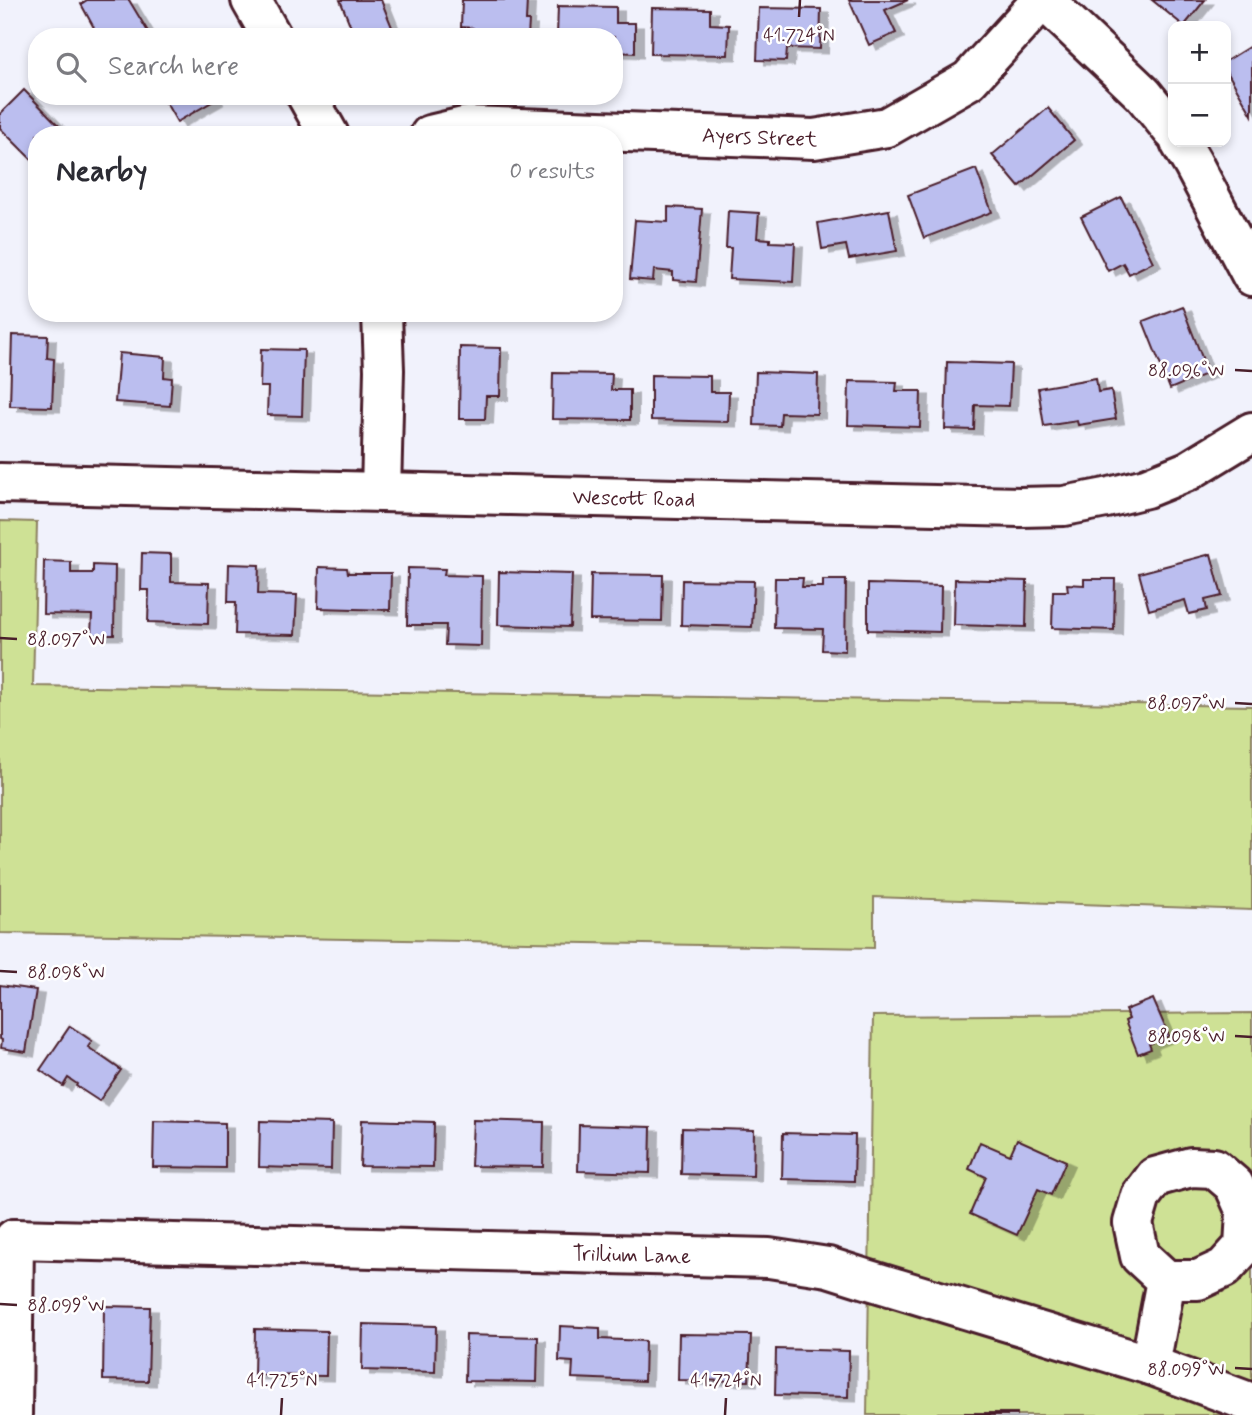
<!DOCTYPE html>
<html lang="en">
<head>
<meta charset="utf-8">
<style>
	body { margin:0; font-family:Mynerve,sans-serif; background:#f7f7f7; color:#2b2b33 }
	.controls { position:absolute; right:21px; top:21px; display:grid; overflow:hidden; border-radius:14px; box-shadow:0 4px 10px #0003 }
	.controls button { width:63px; height:63px; display:grid; place-items:center; padding:0; border:0; border-bottom:2px solid #e1e1e2; background:#fff; color:#2b2b33; font:35px sans-serif }
	.list { margin:0; padding:0; list-style:none }
	h2 { display:flex; justify-content:space-between; align-items:center; height:91px; margin:0; padding:0 28px; font-size:30px }
	h2 small { font-size:23px; font-weight:400; color:#7c7c81 }
	.icon { flex:none; width:38px; height:38px; fill:none; stroke:currentColor; stroke-width:2; stroke-linecap:round; stroke-linejoin:round }
	.map { position:relative; flex:none; width:1252px; height:1415px; overflow:hidden }
	.search { position:absolute; background:#fff; box-shadow:0 4px 10px #0003; left:28px; top:28px; width:595px; height:77px; display:flex; align-items:center; gap:18px; box-sizing:border-box; padding:0 24px; border-radius:28px; color:#7c7c81; font-size:26px }
	.panel { position:absolute; background:#fff; box-shadow:0 4px 10px #0003; left:28px; top:126px; width:595px; height:196px; border-radius:28px }
	.map>svg:first-child { display:block }
	.green { fill:#cee195; stroke:#8c8060; stroke-width:2 }
	.building { fill:#bbbeef; stroke:#4a1f2b; stroke-width:2; filter:url(#shadow) }
	.lines { fill:none; stroke-linecap:round; stroke-linejoin:round }
	.minor-casing { stroke:#4a1f2b; stroke-width:44 }
	.minor { stroke:#fff; stroke-width:38 }
	.ticks { fill:none; stroke:#4a1f2b; stroke-width:2.5 }
	.labels { text-anchor:middle; stroke-width:5; stroke-linejoin:round; paint-order:stroke }
	.street-label { font-size:21px; fill:#4a1f2b; stroke:#fff }
	.ticks-label { font-size:18px; text-anchor:middle; fill:#4a1f2b; stroke:#fff; stroke-width:5; stroke-linejoin:round; paint-order:stroke }
</style>
</head>
<body>
<div class="map">
<svg width="1252" height="1415" viewBox="0 0 1252 1415">
	<defs>
		<filter id="shadow"><feDropShadow dx="8" dy="4.5" stdDeviation="0" flood-color="#0004"/></filter>
	</defs>
	<rect width="100%" height="100%" fill="#f1f2fc"/>
	<filter id="ink" filterUnits="userSpaceOnUse"><feTurbulence type="fractalNoise" baseFrequency=".0143" numOctaves="2"/><feDisplacementMap in="SourceGraphic" scale="14" xChannelSelector="R" yChannelSelector="G"/><feConvolveMatrix kernelMatrix="1 2 1 2 8 2 1 2 1" color-interpolation-filters="sRGB"/></filter>
	<g filter="url(#ink)">
		<g class="green">
			<path d="M0,521L37,522L33,686L1252,706V910L874,897V948L0,933Z"/>
			<path d="M1252,1013V1415H867L873,1016Z"/>
		</g>
		<g class="building">
			<path d="M87,0H129L150,35L147,37H99L81,4Z"/>
			<path d="M340,0H381L396,37H355Z"/>
			<path d="M462,0H527L526,21H529L528,37H500V33L473,32V28L461,27Z"/>
			<path d="M849,0H908L885,10L896,33L869,45Z"/>
			<path d="M1152,0H1205L1184,26Z"/>
			<path d="M558,6L616,7V23H635V53L614,52V37H557Z"/>
			<path d="M652,8L710,9V24L729,25L728,55L651,54Z"/>
			<path d="M759,8L821,9L820,49L787,48L786,61L757,60Z"/>
			<path d="M1252,45V115L1226,70V61Z"/>
			<path d="M24,90L68,135H37V165L0,128V114Z"/>
			<path d="M162,96H213L215,100L177,122Z"/>
			<path d="M1048,108L1074,140L1019,187L992,155Z"/>
			<path d="M976,169L992,212L924,238L908,195Z"/>
			<path d="M1121,197L1153,262L1129,274L1123,263L1108,271L1081,217Z"/>
			<path d="M668,207L702,209L696,282L673,280V272L654,270L653,281L630,279L635,220L668,222Z"/>
			<path d="M889,210L897,251L849,259L846,245L822,249L818,223Z"/>
			<path d="M728,211L759,213L757,238L770,239V242L795,243L793,282L729,279L731,248H726Z"/>
			<path d="M1182,306L1208,373L1170,389L1143,321Z"/>
			<path d="M12,335L48,336L47,358L54,359L52,407L10,406Z"/>
			<path d="M460,347L501,348L500,396H486L485,419H459Z"/>
			<path d="M261,349L304,350L302,416L267,415L268,387H260Z"/>
			<path d="M119,353L165,357L164,377L172,378L170,406L115,402Z"/>
			<path d="M947,362L1011,364L1009,406L975,405L974,430L945,429Z"/>
			<path d="M756,372L818,374L817,414L781,413L780,426L754,425Z"/>
			<path d="M553,373L612,374L611,390H630V420L552,419Z"/>
			<path d="M651,375L710,376V392H729L728,422L651,420Z"/>
			<path d="M1096,378L1098,392L1111,390L1116,419L1078,425L1077,421L1044,426L1038,388Z"/>
			<path d="M849,381L897,382L896,391H921L920,427L848,425Z"/>
			<path d="M142,553L171,554V582L209,583L208,624L148,622L149,590H141Z"/>
			<path d="M1211,554L1222,596L1205,600L1207,610L1189,614L1185,600L1149,610L1139,573Z"/>
			<path d="M44,561L71,562V573H93V565L115,566L114,635H91L92,615L43,614Z"/>
			<path d="M229,564L259,565L258,594L297,595L295,635L235,634L236,602H228Z"/>
			<path d="M319,567L347,568L348,573H391L390,610L318,608Z"/>
			<path d="M408,568L445,569L444,575L482,576L481,646L445,645L446,625H407Z"/>
			<path d="M499,572L572,574L570,627L498,625Z"/>
			<path d="M591,574L663,575L662,621L590,620Z"/>
			<path d="M775,578H803L802,587H823V580H846L845,651L822,650L823,629L774,628Z"/>
			<path d="M955,579L1027,581L1026,627L954,625Z"/>
			<path d="M1084,579H1115L1114,630L1052,628L1053,591H1068L1067,584L1084,585Z"/>
			<path d="M682,580L754,581L752,627L681,625Z"/>
			<path d="M868,584L941,586L940,632L868,630Z"/>
			<path d="M0,985L36,990L26,1052L1,1048L2,1040L0,1039Z"/>
			<path d="M1153,999L1169,1036L1149,1044L1151,1049L1138,1054L1125,1021L1129,1019L1125,1010Z"/>
			<path d="M70,1026L92,1041L88,1047L121,1070L99,1101L76,1086L77,1084L68,1078L63,1086L40,1070Z"/>
			<path d="M362,1120L434,1122L433,1167L360,1166Z"/>
			<path d="M473,1120L544,1122L543,1167L471,1166Z"/>
			<path d="M154,1121L225,1123V1168L153,1167Z"/>
			<path d="M260,1121L332,1123L331,1169L259,1167Z"/>
			<path d="M579,1125L651,1127L650,1173L578,1171Z"/>
			<path d="M682,1128L754,1130L753,1176L681,1174Z"/>
			<path d="M783,1133L855,1135L854,1181L782,1179Z"/>
			<path d="M1017,1139L1066,1161L1051,1195L1038,1189L1017,1235L970,1214L986,1177L969,1169L980,1142L1010,1155Z"/>
			<path d="M104,1306L150,1307L148,1381L103,1380Z"/>
			<path d="M363,1324L436,1326L435,1372L362,1370Z"/>
			<path d="M560,1326L600,1328V1339L645,1341L644,1381L572,1378L573,1362L559,1361Z"/>
			<path d="M255,1329L327,1331L326,1376L254,1375Z"/>
			<path d="M679,1334L751,1335L749,1381L678,1380Z"/>
			<path d="M466,1335L538,1337L537,1382L465,1381Z"/>
			<path d="M776,1349L849,1351L848,1397L775,1395Z"/>
			<rect x="938" y="1413" width="79" height="2"/>
		</g>
		<g class="lines">
			<defs>
				<g id="minor">
					<path d="M251,0L272,37"/>
					<path d="M1044,0L1143,94L1173,131"/>
					<path d="M307,96L329,135"/>
					<path id="s1" d="M430,135L468,126L814,139L887,127L969,80L1042,0"/>
					<path d="M1180,142L1193,164L1252,276"/>
					<path id="s2" d="M0,483L1020,507L1064,506L1106,498L1146,488L1188,471L1252,432"/>
					<path d="M381,492L384,370L382,313"/>
					<path id="s3" d="M14,1239L769,1258L828,1267L866,1279L1150,1365L1252,1403"/>
					<path d="M1150,1365L1166,1280L1140,1256L1133,1223L1141,1196L1155,1177L1191,1167L1214,1168L1234,1185L1246,1212L1244,1246L1224,1268L1198,1280H1166"/>
					<path d="M12,1415L14,1239"/>
				</g>
			</defs>
			<use href="#minor" class="minor-casing"/>
			<use href="#minor" class="minor"/>
		</g>
	</g>
	<path class="ticks" d="M799,17L800,0M1235,370L1252,371M0,638L17,639M1235,703L1252,704M0,971L17,972M1235,1036L1252,1037M0,1304L17,1305M1235,1368L1252,1369M281,1415L282,1398M725,1415L726,1398"/>
	<g class="labels">
		<g class="street-label">
			<text dy="7" stroke="none"><textPath href="#s1" startOffset="331">Ayers Street</textPath></text>
			<text dy="7" stroke="none"><textPath href="#s2" startOffset="634">Wescott Road</textPath></text>
			<text dy="7" stroke="none"><textPath href="#s3" startOffset="618">Trillium Lane</textPath></text>
		</g>
	</g>
	<g class="ticks-label">
		<text x="799" y="41">41.724°N</text>
		<text x="1186" y="376">88.096°W</text>
		<text x="66" y="645">88.097°W</text>
		<text x="1186" y="709">88.097°W</text>
		<text x="66" y="978">88.098°W</text>
		<text x="1186" y="1042">88.098°W</text>
		<text x="66" y="1311">88.099°W</text>
		<text x="1186" y="1375">88.099°W</text>
		<text x="282" y="1386">41.725°N</text>
		<text x="726" y="1386">41.724°N</text>
	</g>
</svg>
<div class="controls">
<button>+</button>
<button>−</button>
</div>
<div class="search"><svg class="icon" aria-label="search" viewBox="0 0 24 24"><circle cx="10" cy="10" r="6"/><path d="M15 15l6 6"/></svg>Search here</div>
<section class="panel">
<h2>Nearby<small>0 results</small></h2>
<ul class="list">
</ul>
</section>
</div>
</body>
</html>
